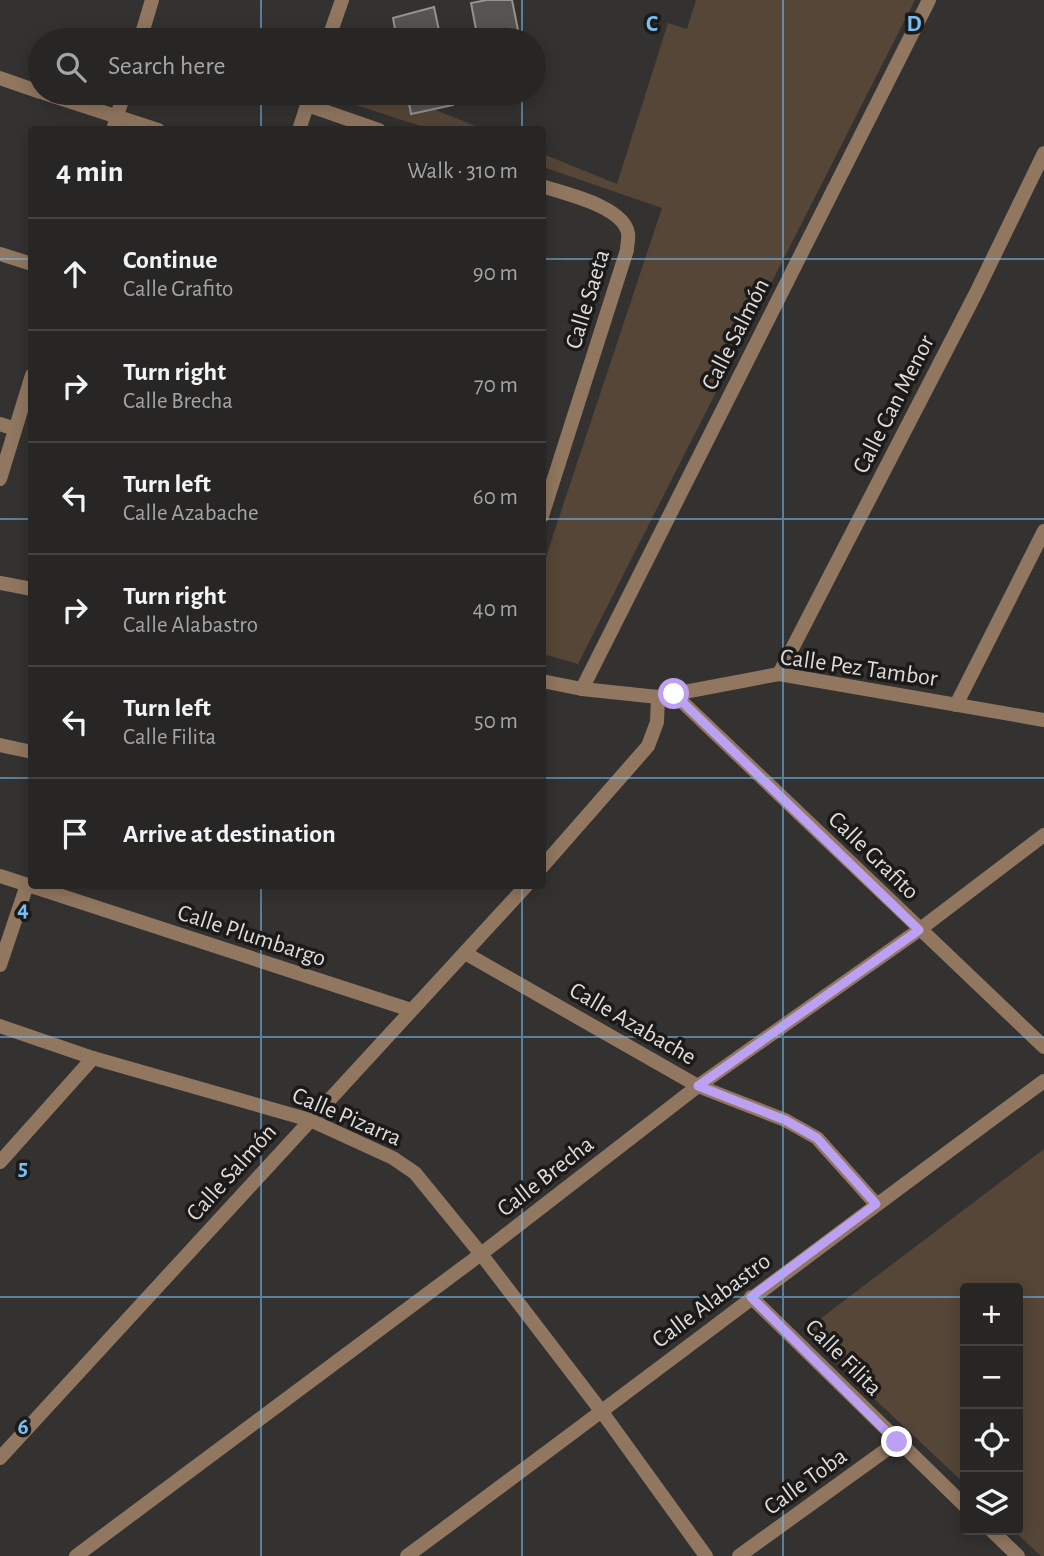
<!DOCTYPE html>
<html lang="en">
<head>
<meta charset="utf-8">
<style>
	body { margin:0; font-family:"Alegreya Sans",sans-serif; background:#333231; color:#f1f3f6 }
	.controls { position:absolute; right:21px; bottom:21px; display:grid; overflow:hidden; border-radius:7px; box-shadow:0 4px 18px #0003 }
	.controls button { width:63px; height:63px; display:grid; place-items:center; padding:0; border:0; border-bottom:2px solid #434341; background:#272624; color:#f1f3f6; font:35px sans-serif }
	.stop { position:absolute; width:21px; height:21px; margin:-16px; border:5px solid #bca0f2; border-radius:50%; background:#fff }
	.stop.end { background:#bca0f2; border-color:#fff; box-shadow:0 2px 7px #0008 }
	.list { margin:0; padding:0; list-style:none }
	h2 { display:flex; justify-content:space-between; align-items:center; height:91px; margin:0; padding:0 28px; font-size:30px }
	h2 small { font-size:23px; font-weight:400; color:#a4a5a6 }
	.list li { display:grid; grid-template-columns:46px 1fr auto; gap:21px; align-items:center; box-sizing:border-box; height:112px; padding:0 28px; border-top:2px solid #434341 }
	.list b { display:block; font-size:26px; white-space:nowrap }
	.list p { margin:0; font-size:23px; white-space:nowrap; color:#a4a5a6 }
	.list em { font-size:23px; font-style:normal; color:#a4a5a6 }
	.icon { flex:none; width:38px; height:38px; fill:none; stroke:currentColor; stroke-width:2; stroke-linecap:round; stroke-linejoin:round }
	.map { position:relative; flex:none; width:1044px; height:1556px; overflow:hidden }
	.search { position:absolute; background:#272624; box-shadow:0 4px 18px #0003; left:28px; top:28px; width:518px; height:77px; display:flex; align-items:center; gap:18px; box-sizing:border-box; padding:0 24px; border-radius:38px; color:#a4a5a6; font-size:26px }
	.panel { position:absolute; background:#272624; box-shadow:0 4px 18px #0003; left:28px; top:126px; width:518px; height:763px; border-radius:7px }
	.map>svg:first-child { display:block }
	.green { fill:#554637 }
	.building { fill:#565452; stroke:#959391; stroke-width:2 }
	.lines { fill:none; stroke-linecap:round; stroke-linejoin:round }
	.street { stroke:#917760; stroke-width:14 }
	.route { stroke:#bca0f2; stroke-width:9 }
	.grid { fill:none; stroke:#78bff7; stroke-width:2; stroke-opacity:0.55 }
	.labels { text-anchor:middle; stroke-width:7; stroke-linejoin:round; paint-order:stroke }
	.street-label { font-size:24px; fill:#dddcda; stroke:#1b1a19 }
	.grid-label { font-size:23px; text-anchor:middle; font-weight:bold; fill:#78bff7; stroke:#1b1a19; stroke-width:7; stroke-linejoin:round; paint-order:stroke }
</style>
</head>
<body>
<div class="map">
<svg width="1044" height="1556" viewBox="0 0 1044 1556">
	<rect width="100%" height="100%" fill="#343230"/>
	<g class="green">
		<path d="M696,0H915L578,664L543,654V566L662,208L543,167V154L617,184L668,23L687,29Z"/>
		<path d="M339,93H393L483,129H430L337,99Z"/>
		<path d="M1044,1149V1556H1041L1013,1530H1018V1288H965V1484L803,1332Z"/>
	</g>
	<g class="building">
		<path d="M487,0H512L520,40H478L471,3Z"/>
		<path d="M434,7L441,40H397L393,18Z"/>
		<path d="M407,93H451L453,105L411,114Z"/>
	</g>
	<g class="lines">
		<g class="street">
			<path d="M140,40L152,0"/>
			<path d="M328,40L342,0"/>
			<path d="M0,78L40,92"/>
			<path d="M44,93L158,130"/>
			<path d="M307,105L379,130"/>
			<path d="M113,130L124,93"/>
			<path d="M299,130L311,93"/>
			<path d="M542,186C565,194 623,206 628,233C629,238 627,245 627,250L542,516"/>
			<path d="M0,254L32,264"/>
			<path d="M0,424L15,429"/>
			<path d="M0,479L32,375"/>
			<path d="M0,583L32,589"/>
			<path d="M779,674L976,293L1044,153"/>
			<path d="M542,681L582,689L658,697L779,674L1044,720"/>
			<path d="M582,689L929,0"/>
			<path d="M674,694L1044,1047"/>
			<path d="M956,705L1044,531"/>
			<path d="M0,745L32,752"/>
			<path d="M542,867L648,746L657,722L658,697"/>
			<path d="M0,876L411,1010"/>
			<path d="M465,953L698,1086L785,1120L817,1138L876,1204"/>
			<path d="M0,965L27,885"/>
			<path d="M0,1026L93,1058L310,1120L393,1158L415,1173L481,1254L602,1412L706,1556"/>
			<path d="M0,1162L93,1058"/>
			<path d="M751,1297L965,1506"/>
			<path d="M0,1458L526,886"/>
			<path d="M991,1530L1018,1556"/>
			<path d="M76,1556L481,1254L698,1086L919,930L1044,835"/>
			<path d="M407,1556C620,1399 830,1238 1044,1081"/>
			<path d="M739,1556L897,1442"/>
		</g>
	</g>
	<g class="lines">
		<path class="route" d="M674,694L919,930L698,1086L785,1120L817,1138L876,1204L751,1297L897,1442"/>
	</g>
	<path class="grid" d="M261,0V40M522,0V40M783,0V1556M261,93V130M522,93V130M0,259H32M542,259H1044M0,519H32M542,519H1044M0,778H32M542,778H1044M261,886V1556M522,886V1556M0,1037H1044M0,1297H965M1018,1297H1044"/>
	<g class="labels">
		<g class="street-label">
			<text transform="translate(587 299) rotate(-73)" y="8">Calle Saeta</text>
			<text transform="translate(735 334) rotate(-63)" y="8">Calle Salmón</text>
			<text transform="translate(893 404) rotate(-63)" y="8">Calle Can Menor</text>
			<text transform="translate(859 667) rotate(8)" y="8">Calle Pez Tambor</text>
			<text transform="translate(874 855) rotate(44)" y="8">Calle Grafito</text>
			<text transform="translate(252 935) rotate(18)" y="8">Calle Plumbargo</text>
			<text transform="translate(633 1023) rotate(30)" y="8">Calle Azabache</text>
			<text transform="translate(347 1116) rotate(23)" y="8">Calle Pizarra</text>
			<text transform="translate(231 1172) rotate(-48)" y="8">Calle Salmón</text>
			<text transform="translate(545 1176) rotate(-38)" y="8">Calle Brecha</text>
			<text transform="translate(711 1300) rotate(-37)" y="8">Calle Alabastro</text>
			<text transform="translate(844 1357) rotate(45)" y="8">Calle Filita</text>
			<text transform="translate(805 1481) rotate(-36)" y="8">Calle Toba</text>
		</g>
	</g>
	<g class="grid-label">
		<text x="652" y="31">C</text>
		<text x="914" y="31">D</text>
		<text x="23" y="916">4</text>
		<text x="23" y="1175">5</text>
		<text x="23" y="1434">6</text>
	</g>
</svg>
<div class="controls">
<button>+</button>
<button>−</button>
<button><svg class="icon" aria-label="locate" viewBox="0 0 24 24"><circle cx="12" cy="12" r="6"/><path d="M12 2v4M12 18v4M2 12h4M18 12h4"/></svg></button>
<button><svg class="icon" aria-label="layers" viewBox="0 0 24 24"><path d="M12 4l9 5-9 5-9-5zM3 14l9 5 9-5"/></svg></button>
</div>
<div class="stop" style="left:674px;top:694px"></div>
<div class="stop end" style="left:897px;top:1442px"></div>
<div class="search"><svg class="icon" aria-label="search" viewBox="0 0 24 24"><circle cx="10" cy="10" r="6"/><path d="M15 15l6 6"/></svg>Search here</div>
<section class="panel">
<h2>4 min<small>Walk · 310 m</small></h2>
<ul class="list">
<li><svg class="icon" aria-label="ahead" viewBox="0 0 24 24"><path d="M12 20V5M6 11l6-6 6 6"/></svg><div><b>Continue</b><p>Calle Grafito</p></div><em>90 m</em></li>
<li><svg class="icon" aria-label="right" viewBox="0 0 24 24"><path d="M7 20v-9h11M14 6l5 5-5 5"/></svg><div><b>Turn right</b><p>Calle Brecha</p></div><em>70 m</em></li>
<li><svg class="icon" aria-label="left" viewBox="0 0 24 24"><path d="M17 20v-9H6M10 6l-5 5 5 5"/></svg><div><b>Turn left</b><p>Calle Azabache</p></div><em>60 m</em></li>
<li><svg class="icon" aria-label="right" viewBox="0 0 24 24"><path d="M7 20v-9h11M14 6l5 5-5 5"/></svg><div><b>Turn right</b><p>Calle Alabastro</p></div><em>40 m</em></li>
<li><svg class="icon" aria-label="left" viewBox="0 0 24 24"><path d="M17 20v-9H6M10 6l-5 5 5 5"/></svg><div><b>Turn left</b><p>Calle Filita</p></div><em>50 m</em></li>
<li><svg class="icon" aria-label="arrive" viewBox="0 0 24 24"><path d="M6 21V4h12l-3 4 3 4H6"/></svg><div><b>Arrive at destination</b></div></li>
</ul>
</section>
</div>
</body>
</html>
